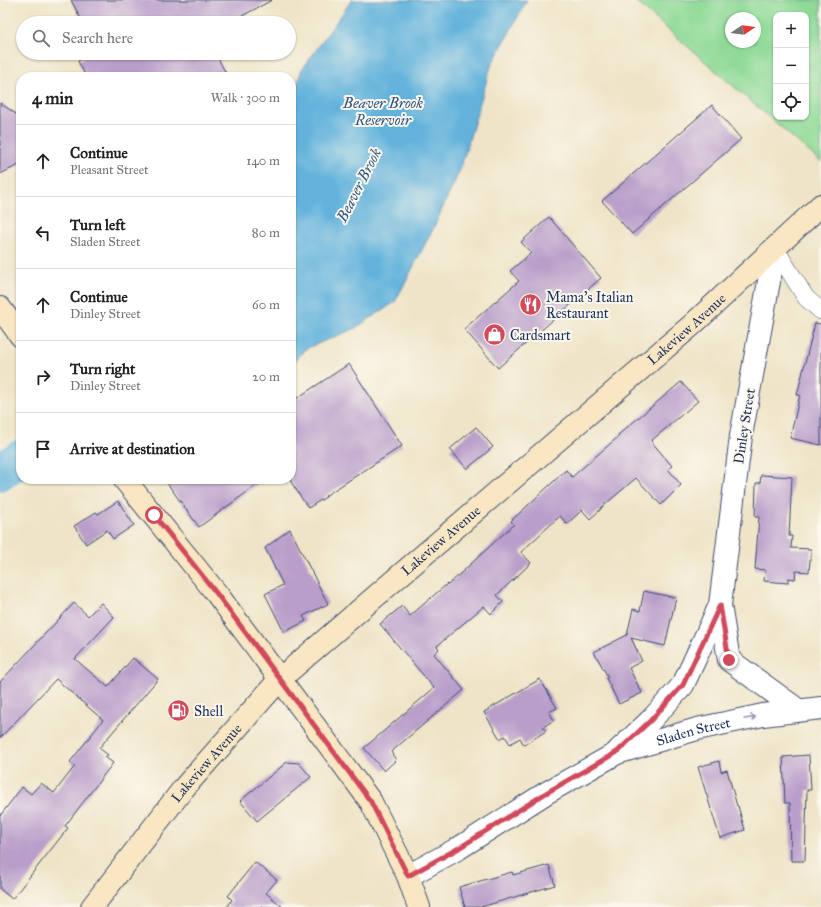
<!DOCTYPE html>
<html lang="en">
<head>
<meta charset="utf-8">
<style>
	body { margin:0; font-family:"IM FELL Great Primer",serif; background:#f2f2f2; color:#202124 }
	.controls { position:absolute; right:12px; top:12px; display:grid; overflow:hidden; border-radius:8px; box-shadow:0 1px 3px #0004 }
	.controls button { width:36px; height:36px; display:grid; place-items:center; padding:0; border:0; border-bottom:1px solid #e0e0e0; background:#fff; color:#202124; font:20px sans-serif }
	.compass { position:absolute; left:725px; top:12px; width:36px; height:36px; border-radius:50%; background:#fff; box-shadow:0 1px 3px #0004; rotate:77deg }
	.stop { position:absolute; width:12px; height:12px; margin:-9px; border:3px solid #d1495b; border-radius:50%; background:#fff }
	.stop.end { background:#d1495b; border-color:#fff; box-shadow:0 1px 4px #0008 }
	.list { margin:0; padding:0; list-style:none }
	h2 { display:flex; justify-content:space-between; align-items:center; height:52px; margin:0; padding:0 16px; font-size:17px }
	h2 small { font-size:13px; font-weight:400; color:#757577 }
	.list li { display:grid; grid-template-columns:26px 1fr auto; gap:12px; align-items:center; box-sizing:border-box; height:72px; padding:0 16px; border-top:1px solid #e0e0e0 }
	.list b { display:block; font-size:15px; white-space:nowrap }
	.list p { margin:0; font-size:13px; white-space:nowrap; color:#757577 }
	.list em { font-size:13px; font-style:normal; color:#757577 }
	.icon { flex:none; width:22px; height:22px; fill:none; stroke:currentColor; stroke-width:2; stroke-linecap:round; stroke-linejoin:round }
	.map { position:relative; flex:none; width:821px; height:907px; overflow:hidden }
	.search { position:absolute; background:#fff; box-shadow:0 1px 3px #0004; left:16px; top:16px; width:280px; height:44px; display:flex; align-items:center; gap:10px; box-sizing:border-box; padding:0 14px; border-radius:22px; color:#757577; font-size:15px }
	.panel { position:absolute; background:#fff; box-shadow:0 1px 3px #0004; left:16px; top:72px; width:280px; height:412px; border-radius:16px }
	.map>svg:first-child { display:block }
	.green { fill:#8fda97; stroke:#55847a; fill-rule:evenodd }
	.water { fill:#62b2dc; stroke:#3e709d }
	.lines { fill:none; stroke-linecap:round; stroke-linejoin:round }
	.river { stroke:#62b2dc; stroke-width:37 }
	.building { fill:#b99eca }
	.minor-casing { stroke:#3b4a6e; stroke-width:18 }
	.tertiary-casing { stroke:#3b4a6e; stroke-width:24 }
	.secondary-casing { stroke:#3b4a6e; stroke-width:24 }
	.minor { stroke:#fff; stroke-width:17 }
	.tertiary { stroke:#fff; stroke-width:22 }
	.secondary { stroke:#f9e7c3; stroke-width:22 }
	.oneway { stroke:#8d97ae }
	.route { stroke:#d1495b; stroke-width:5 }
	.labels { text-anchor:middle; stroke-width:4; stroke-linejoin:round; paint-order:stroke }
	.poi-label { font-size:14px; fill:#1b2f5e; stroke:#fbf7ec; text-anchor:start }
	.street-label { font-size:14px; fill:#1b2f5e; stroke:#fbf7ec }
	.water-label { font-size:15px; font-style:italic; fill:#305684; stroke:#fbf7ec }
</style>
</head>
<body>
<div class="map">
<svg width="821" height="907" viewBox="0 0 821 907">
	<rect width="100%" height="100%" fill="#fbf7ec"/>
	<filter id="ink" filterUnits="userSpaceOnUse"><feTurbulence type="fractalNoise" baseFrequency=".025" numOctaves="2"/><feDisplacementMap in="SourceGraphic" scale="8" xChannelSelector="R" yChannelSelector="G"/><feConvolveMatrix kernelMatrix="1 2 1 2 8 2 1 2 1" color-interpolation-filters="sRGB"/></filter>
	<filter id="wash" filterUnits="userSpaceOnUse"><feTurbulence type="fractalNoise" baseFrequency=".012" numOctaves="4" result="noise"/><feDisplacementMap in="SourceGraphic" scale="16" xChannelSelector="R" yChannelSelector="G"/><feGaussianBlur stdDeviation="0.9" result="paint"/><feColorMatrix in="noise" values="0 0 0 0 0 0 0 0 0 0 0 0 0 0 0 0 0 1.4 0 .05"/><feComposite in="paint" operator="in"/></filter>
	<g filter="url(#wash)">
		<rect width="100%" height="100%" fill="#efe4c7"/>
		<path class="green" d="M634,0H821V162ZM776,15H806V117H776ZM731,18H755V42H731Z"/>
		<path class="water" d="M352,0H527L491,66L460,170L433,229L395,302L354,329L305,349L291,366V110L301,71Z"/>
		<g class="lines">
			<path class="river" d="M0,472L21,458"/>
		</g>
		<g id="blocks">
			<g class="building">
				<path d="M71,0H272L229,23H83Z"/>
				<path d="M92,53H215L228,77H86L78,61Z"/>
				<path d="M0,103L19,116L21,120V164L0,174Z"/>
				<path d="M712,105L741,139L632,234L602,201Z"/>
				<path d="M549,217L601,278L498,368L464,329L519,281L510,271L531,253L521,242Z"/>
				<path d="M815,323L821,324V445L790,438L800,395H797Z"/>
				<path d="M349,364L402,446L325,496L326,497L308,508L291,482V402Z"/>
				<path d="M681,382L698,401L651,441L672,466L668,469L681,485L661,505L636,478L601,508V509L590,519L582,510L567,524L560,516L521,552L531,563L497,595L503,602L491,614L484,606L437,646L439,649L434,654L464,690L391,752L396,760L384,771L364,748L434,688L380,624L402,606L410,616L447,584L448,585L514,524L511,521L566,470L572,477L619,436L618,435Z"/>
				<path d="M476,427L493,447L467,469L450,449Z"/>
				<path d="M761,475L792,477L789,536H792L791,548L811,549L809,572L796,571L795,579L788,578V583L764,581L765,570L755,569L759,517H755L756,483H760Z"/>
				<path d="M164,479H265L199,527Z"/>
				<path d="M118,501L134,525L113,539L107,530L86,544L74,526L96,512L98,514Z"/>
				<path d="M290,529L328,604L303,616L306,621L284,632L265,594L283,585L265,548Z"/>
				<path d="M644,591L676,598L669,628L665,646L631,638L642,661L629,668L642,693L619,704L606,678L608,677L594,652L627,635L633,609L640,611Z"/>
				<path d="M74,603L88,616L101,603L114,617L75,659L108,687L133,658L158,679L99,748L108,755L105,757L113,763L65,826L68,828L12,899L0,889V816L22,787L31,794L41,783L54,793L75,766L70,762L103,720L56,679L0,738V682Z"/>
				<path d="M540,679L557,708L549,712L554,720L543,727L546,731L524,745L520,738L510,744L505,736L500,739L484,712Z"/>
				<path d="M809,755L811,790H807L805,861H791L790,803H785L783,757Z"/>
				<path d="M719,761L721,772L727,770L737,806H738L745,830L720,838L698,767Z"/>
				<path d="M287,762L299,763L311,777L257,821L240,801Z"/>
				<path d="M255,862L277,880L266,893L283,907H227L232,900L228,896Z"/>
				<path d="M549,865L555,885L481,907H465L459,887L512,872L513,875Z"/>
			</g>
		</g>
	</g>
	<g filter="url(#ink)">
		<use href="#blocks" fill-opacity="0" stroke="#3b4a6e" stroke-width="1"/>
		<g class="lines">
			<defs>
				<path id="minor" d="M775,248L806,298L821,311"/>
				<g id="tertiary">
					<path d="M775,248L741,436L720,605L729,660L798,710"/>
					<path d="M619,750L650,721L683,685L720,605"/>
					<path id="s1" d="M408,876L459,848L546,793L617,753L697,729L763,715L821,708"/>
				</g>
				<g id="secondary">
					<path d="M0,308L21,336"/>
					<path d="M124,479L217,594L371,802L408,876L419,907"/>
					<path id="s2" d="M92,907L183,789L280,679L398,577L692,325L821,205"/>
				</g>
			</defs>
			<use href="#minor" class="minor-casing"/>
			<use href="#tertiary" class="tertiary-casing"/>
			<use href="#secondary" class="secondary-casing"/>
			<use href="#minor" class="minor"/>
			<use href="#tertiary" class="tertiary"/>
			<use href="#secondary" class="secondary"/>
		</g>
		<defs><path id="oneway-shaft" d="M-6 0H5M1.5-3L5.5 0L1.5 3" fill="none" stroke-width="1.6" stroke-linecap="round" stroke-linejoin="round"/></defs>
		<use class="oneway" href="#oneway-shaft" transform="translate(750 718) rotate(-12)"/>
	</g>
	<g class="lines" filter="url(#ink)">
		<path class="route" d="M154,515L217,594L371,802L408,876L459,848L546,793L617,752L650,721L683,685L720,605L729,660"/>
	</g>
	<defs>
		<symbol id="restaurant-disc" viewBox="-11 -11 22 22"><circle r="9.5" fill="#d1495b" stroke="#fbf7ec"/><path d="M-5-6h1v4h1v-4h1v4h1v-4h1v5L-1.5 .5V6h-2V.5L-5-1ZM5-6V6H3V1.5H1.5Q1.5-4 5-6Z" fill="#fff"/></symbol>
		<symbol id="shop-disc" viewBox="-11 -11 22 22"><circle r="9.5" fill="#d1495b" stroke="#fbf7ec"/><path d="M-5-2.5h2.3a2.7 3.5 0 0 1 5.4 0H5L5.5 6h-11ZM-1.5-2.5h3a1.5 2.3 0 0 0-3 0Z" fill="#fff"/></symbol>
		<symbol id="fuel-disc" viewBox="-11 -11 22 22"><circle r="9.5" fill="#d1495b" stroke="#fbf7ec"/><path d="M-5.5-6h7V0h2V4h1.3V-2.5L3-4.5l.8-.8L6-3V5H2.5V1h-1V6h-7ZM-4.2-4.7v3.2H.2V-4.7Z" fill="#fff"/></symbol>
	</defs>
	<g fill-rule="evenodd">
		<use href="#restaurant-disc" x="518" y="292" width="25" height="25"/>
		<use href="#shop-disc" x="482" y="322" width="25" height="25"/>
		<use href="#fuel-disc" x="166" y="698" width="25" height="25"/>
	</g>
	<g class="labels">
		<g class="poi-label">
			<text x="546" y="302">Mama's Italian<tspan x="546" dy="16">Restaurant</tspan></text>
			<text x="510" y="340">Cardsmart</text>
			<text x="194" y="716">Shell</text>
		</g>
		<g class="street-label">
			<text dy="5" stroke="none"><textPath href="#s2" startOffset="832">Lakeview Avenue</textPath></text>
			<text transform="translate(744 426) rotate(-81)" y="5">Dinley Street</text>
			<text dy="5" stroke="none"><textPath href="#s2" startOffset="508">Lakeview Avenue</textPath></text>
			<text dy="5" stroke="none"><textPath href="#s1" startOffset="322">Sladen Street</textPath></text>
			<text dy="5" stroke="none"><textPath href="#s2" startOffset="184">Lakeview Avenue</textPath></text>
		</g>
		<g class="water-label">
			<text x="383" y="108">Beaver Brook<tspan x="383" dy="17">Reservoir</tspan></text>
			<text transform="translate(359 185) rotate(-63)" y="5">Beaver Brook</text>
		</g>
	</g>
</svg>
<div class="controls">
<button>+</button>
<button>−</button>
<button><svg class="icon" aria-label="locate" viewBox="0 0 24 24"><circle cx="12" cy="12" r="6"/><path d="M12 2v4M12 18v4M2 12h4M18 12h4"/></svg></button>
</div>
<svg class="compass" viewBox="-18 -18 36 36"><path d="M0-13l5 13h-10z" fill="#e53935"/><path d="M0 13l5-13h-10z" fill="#757577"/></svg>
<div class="stop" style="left:154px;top:515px"></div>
<div class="stop end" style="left:729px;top:660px"></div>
<div class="search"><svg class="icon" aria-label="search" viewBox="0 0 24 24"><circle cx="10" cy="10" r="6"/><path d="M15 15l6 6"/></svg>Search here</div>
<section class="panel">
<h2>4 min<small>Walk · 300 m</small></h2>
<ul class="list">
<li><svg class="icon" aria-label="ahead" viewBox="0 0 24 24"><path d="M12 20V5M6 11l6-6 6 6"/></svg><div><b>Continue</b><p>Pleasant Street</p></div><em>140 m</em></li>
<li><svg class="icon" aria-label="left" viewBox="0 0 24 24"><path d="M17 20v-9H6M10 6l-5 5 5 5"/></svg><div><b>Turn left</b><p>Sladen Street</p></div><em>80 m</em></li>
<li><svg class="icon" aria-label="ahead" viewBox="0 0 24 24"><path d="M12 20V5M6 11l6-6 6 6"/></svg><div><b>Continue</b><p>Dinley Street</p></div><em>60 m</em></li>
<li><svg class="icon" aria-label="right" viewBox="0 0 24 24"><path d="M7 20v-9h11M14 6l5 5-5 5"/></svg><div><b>Turn right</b><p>Dinley Street</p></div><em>20 m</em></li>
<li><svg class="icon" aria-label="arrive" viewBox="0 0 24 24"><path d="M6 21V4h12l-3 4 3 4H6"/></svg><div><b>Arrive at destination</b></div></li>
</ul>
</section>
</div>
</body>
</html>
